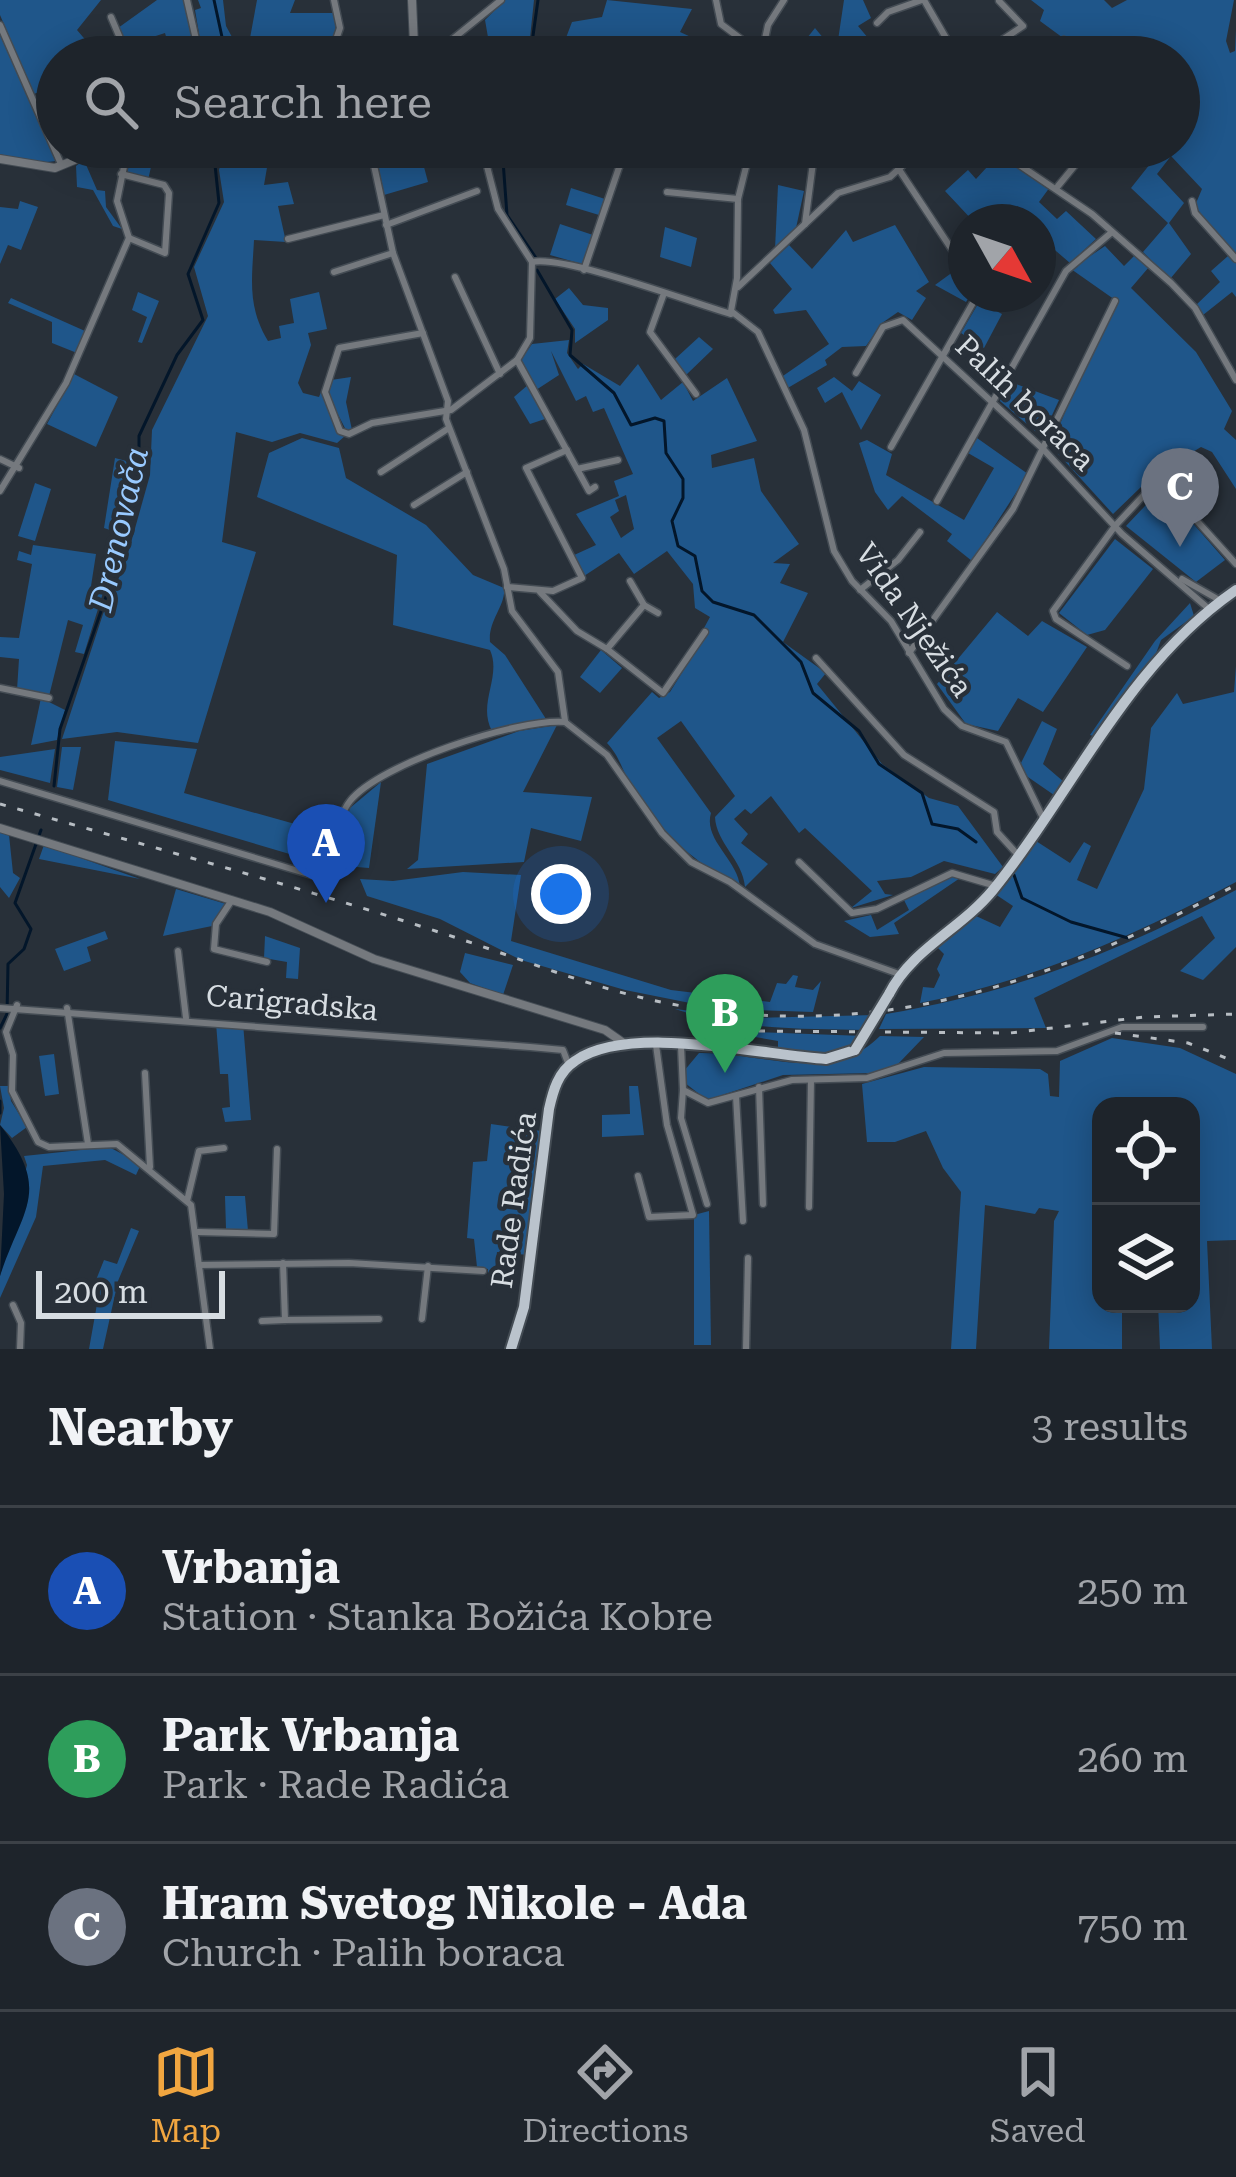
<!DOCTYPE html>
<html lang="en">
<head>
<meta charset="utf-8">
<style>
	body { margin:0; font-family:"Roboto Serif",serif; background:#2b3037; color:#f1f3f6 }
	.controls { position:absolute; right:36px; bottom:36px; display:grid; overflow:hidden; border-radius:24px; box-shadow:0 6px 30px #0003 }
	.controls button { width:108px; height:108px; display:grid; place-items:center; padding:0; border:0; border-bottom:3px solid #3c4147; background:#1e242b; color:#f1f3f6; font:60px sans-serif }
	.compass { position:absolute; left:948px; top:204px; width:108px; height:108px; border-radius:50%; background:#1e242b; box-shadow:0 6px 30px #0003; rotate:130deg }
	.scale { position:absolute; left:36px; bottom:30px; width:189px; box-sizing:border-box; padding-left:12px; border:6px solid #d7dde2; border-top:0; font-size:33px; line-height:42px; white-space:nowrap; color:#d7dde2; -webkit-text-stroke:9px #283039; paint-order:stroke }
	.you { position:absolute; left:561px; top:894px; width:42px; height:42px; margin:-30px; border:9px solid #fff; border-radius:50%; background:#1a73e8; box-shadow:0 0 0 18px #1a73e833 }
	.badge { display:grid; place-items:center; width:78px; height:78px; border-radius:50%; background:#f1a640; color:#fff; font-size:39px; font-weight:700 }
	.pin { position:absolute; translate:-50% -99px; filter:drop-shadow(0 3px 6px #0008) }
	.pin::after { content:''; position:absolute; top:63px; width:42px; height:36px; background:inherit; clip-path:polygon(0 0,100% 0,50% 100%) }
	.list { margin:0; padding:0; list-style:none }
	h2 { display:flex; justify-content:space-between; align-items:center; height:156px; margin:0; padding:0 48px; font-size:51px }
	h2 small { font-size:39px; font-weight:400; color:#a1a4a9 }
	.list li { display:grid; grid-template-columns:78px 1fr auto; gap:36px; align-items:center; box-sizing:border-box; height:168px; padding:0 48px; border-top:3px solid #3c4147 }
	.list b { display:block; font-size:45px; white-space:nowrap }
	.list p { margin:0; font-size:39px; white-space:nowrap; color:#a1a4a9 }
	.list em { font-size:39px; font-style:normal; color:#a1a4a9 }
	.icon { flex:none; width:66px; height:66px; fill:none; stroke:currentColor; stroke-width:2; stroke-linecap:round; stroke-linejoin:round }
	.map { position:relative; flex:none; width:1236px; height:1349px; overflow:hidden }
	.search { position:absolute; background:#1e242b; box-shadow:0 6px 30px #0003; left:36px; right:36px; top:36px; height:132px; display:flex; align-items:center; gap:30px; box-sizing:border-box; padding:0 42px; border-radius:66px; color:#a1a4a9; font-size:45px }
	.sheet { height:660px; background:#1e242b }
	nav { display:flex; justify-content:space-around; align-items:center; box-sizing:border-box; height:168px; border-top:3px solid #3c4147; background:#1e242b; font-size:33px; color:#a1a4a9 }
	nav a { display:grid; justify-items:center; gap:6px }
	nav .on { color:#f1a640 }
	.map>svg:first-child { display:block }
	.green { fill:#1f568a; fill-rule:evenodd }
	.water { fill:#03162a }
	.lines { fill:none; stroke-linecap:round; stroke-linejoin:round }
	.stream { stroke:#03162a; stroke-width:3 }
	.minor-casing { stroke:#444c54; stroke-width:9 }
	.tertiary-casing { stroke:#444c54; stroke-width:10 }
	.primary-casing { stroke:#444c54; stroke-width:14 }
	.minor { stroke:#75797e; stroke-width:6 }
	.tertiary { stroke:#75797e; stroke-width:8 }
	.primary { stroke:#bac3cc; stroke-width:10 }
	.rail { stroke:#b7bdc3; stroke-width:3; stroke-dasharray:6 12; stroke-linecap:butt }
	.primary-bridge-casing { stroke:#444c54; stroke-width:14; stroke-linecap:butt }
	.primary-bridge { stroke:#bac3cc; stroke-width:10 }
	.labels { text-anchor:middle; stroke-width:9; stroke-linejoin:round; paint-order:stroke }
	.street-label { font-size:30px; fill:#d7dde2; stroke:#283039 }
	.water-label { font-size:33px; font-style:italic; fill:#99caff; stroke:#283039 }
</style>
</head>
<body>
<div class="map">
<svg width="1236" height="1349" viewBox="0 0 1236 1349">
	<rect width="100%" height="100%" fill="#283039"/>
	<g class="green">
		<path d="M0,0H101L77,30L100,57H57L49,69L57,85V112L46,89L34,94L0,15Z"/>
		<path d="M157,0H183L197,57H172L165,33L125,46L118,28Z"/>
		<path d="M198,0H223L226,26L238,48L203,57L195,10L201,8Z"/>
		<path d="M257,0H295L290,13H335L336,37L328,57H268L248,49Z"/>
		<path d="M505,0H534L528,57H494H500L501,43H489L485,20Z"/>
		<path d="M607,0L692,9L680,32L704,43L692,57H585L587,50L564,43L572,22L602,17Z"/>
		<path d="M844,0H863L871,18L858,26L884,57H845L837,47Z"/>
		<path d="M1031,0H1104L1112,8L1127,0H1234L1226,41L1230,53L1235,51L1236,30V254L1194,208L1202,189L1171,156L1157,174L1184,203L1169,223L1191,254L1170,279L1143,252L1168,223L1131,188L1150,164L1142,156L1150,147H1179V115L1193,100L1179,84V57H1089L1040,21L1044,10Z"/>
		<path d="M815,28L833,50L824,57H792Z"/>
		<path d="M0,35L56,161L31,164L0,154Z"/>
		<path d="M132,147H173L172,156L154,154L148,180L127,175Z"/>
		<path d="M225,147H310L269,156L264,185L288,182L294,204L278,206L286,242L254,240C252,279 247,306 268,341L281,338L279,326L294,323L290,299L319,292L327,329L308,333L311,345L298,383L303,393L319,397L321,392L345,436L337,443L300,433L272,442L236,432L222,542L256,552L198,743L117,732L62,739L103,614L125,564L150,475L152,430L208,316L194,267L224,202L219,170Z"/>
		<path d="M394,147H445L448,159L424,167L428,182L384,195L378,164L397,159Z"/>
		<path d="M999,154L1050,187L1039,202L1057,219L1066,211L1096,239L1070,263L1049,245L1038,258V222H974L945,191L968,170L976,179Z"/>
		<path d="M84,160L97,190L105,191L106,207L122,229L113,226L93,190L77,187L76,166Z"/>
		<path d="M778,185L804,191L796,228L775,249Z"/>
		<path d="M571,188L605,199L599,215L566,205Z"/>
		<path d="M20,201L38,207L21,250L8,245L0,264V207L18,209Z"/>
		<path d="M560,224L593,235L582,264L550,255Z"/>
		<path d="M895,225L929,282L916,291L926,298L912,320L898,312L882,323L866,346L842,347L825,360L827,365L786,389L780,378L829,344L806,310L775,314L773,310L792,289L770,263L789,245L812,269L846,230L853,242Z"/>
		<path d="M665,227L697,238L691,267L660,257Z"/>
		<path d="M1105,246L1124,266L1135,255L1149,267L1131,288L1196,352L1232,411L1224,429L1236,440V489L1212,452L1201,447L1176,462L1169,460L1113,514L1051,446L1089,354L1118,302L1071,269Z"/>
		<path d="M1228,256L1236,263V297L1232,292L1203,315L1195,306L1220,282L1211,271Z"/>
		<path d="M957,269L966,278V294H971L966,302L935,285Z"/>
		<path d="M569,288L583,305L608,308V320L575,343V329L555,299Z"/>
		<path d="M138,292L159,301L142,343L138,342L147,317L132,310Z"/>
		<path d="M11,298L85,331L77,353L52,343V322L8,303Z"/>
		<path d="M979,302L1002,314L984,348L961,333Z"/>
		<path d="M699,337L713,349L686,375L675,359Z"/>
		<path d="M569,340L567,353L578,369L583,364L620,386L638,364L661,400L683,382L693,401L727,378L757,441L711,455L712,468L754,458L761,491L799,544L773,563L790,564L780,583L808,593L783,642L826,673L817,684L882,764L929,798L958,806L1003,867L995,874L944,861L911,877L877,881L885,894L893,895L851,908L872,891L805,828L799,833L771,796L751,814L745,809L734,819L748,834L741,843L768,864L745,887C743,860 716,843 715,817L735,796L681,721L657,738L711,813C703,840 738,860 740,887C692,861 658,831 630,783C621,768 620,757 607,743L652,692L659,698L670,692L708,631L704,628L710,617L695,608L693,584L667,551L634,574L619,553L584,576L572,556L596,545L576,514L619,496L614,481L633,474L604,408L593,412L586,396L576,401L551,351L559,375L536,390L520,361L532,344ZM626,495L634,529L621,538L610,517L619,511L615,500Z"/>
		<path d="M74,374L118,397L96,447L47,424Z"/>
		<path d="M351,377L346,402L352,430L347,432L327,393L331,380Z"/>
		<path d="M834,377L852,391L859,381L881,395L861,430L842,392L825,403L817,388Z"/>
		<path d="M1008,381L1059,400L1042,437L1000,401Z"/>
		<path d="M529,384L548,418L530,424L514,397Z"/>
		<path d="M302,438L339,448L346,478L426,525L473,575L504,588C506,606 488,620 490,642L505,655L546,719L492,731C477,703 502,677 490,650L393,625L397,555L257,497L269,453Z"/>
		<path d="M977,438L1028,474L972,561L947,541L952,534L902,496L888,510L875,492L859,443L867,440L892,454L886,475L964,520L994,468L968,453Z"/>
		<path d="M115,458L134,463L116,532L104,528Z"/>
		<path d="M35,483L51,489L35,541L18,536Z"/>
		<path d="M1162,488L1225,560L1196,582L1126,526Z"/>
		<path d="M1115,539L1153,569L1105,630L1087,635L1059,613Z"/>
		<path d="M33,545L96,554L91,586L107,580L84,654L75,652L83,625L68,620L49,696L17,690L19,659L0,657V637L19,638L32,564L17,560L19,551L31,555Z"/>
		<path d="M1190,603L1194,616L1161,640L1155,656L1096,737L1090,735L1155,641Z"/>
		<path d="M997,612L1028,636L1042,621L1087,647L1043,712L1018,698L998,731L966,724L937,684Z"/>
		<path d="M601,650L622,668L600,693L580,677Z"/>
		<path d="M1236,666V882C1133,936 1035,980 920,1003L923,987L934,988L940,975L937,969L944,954L937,947L976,916L1000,927L1013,906L995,894L1036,841L1070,863L1084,842L1091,846L1077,880L1097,889L1144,789L1151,728L1177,693L1183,704L1234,692Z"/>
		<path d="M41,698L65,710L57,740L31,745Z"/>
		<path d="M1042,721L1057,729L1043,764L1064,782L1054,795L1025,775L1021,763Z"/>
		<path d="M557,725L523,792L592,797L581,841L531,828L524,862L407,869L418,860L427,764L519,731Z"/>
		<path d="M115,741L197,749L184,793L327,833L320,863L108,800Z"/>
		<path d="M62,747H81L73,790L57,787Z"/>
		<path d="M55,749L50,783L0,770V757Z"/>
		<path d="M381,782L369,868L331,865L350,808Z"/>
		<path d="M0,832L9,835L13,873L20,878L9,898L0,887Z"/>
		<path d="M44,845L140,879L39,859Z"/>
		<path d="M463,872L521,875L511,941L671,990L770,1002L777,983L786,984L793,975L798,976L795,987L813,990L821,981L813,1012L720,1009L625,990L521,960L440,919L367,896L360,879L393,881Z"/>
		<path d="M951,875L963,876L894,923L899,934L870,937L844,921L871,915L877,930L909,910L903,898Z"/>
		<path d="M176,889L226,904L212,926L163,936Z"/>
		<path d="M1236,890V947L1203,980L1180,971L1215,938L1202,916L1034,998L1046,1028L879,1029L886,1014C1016,992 1119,952 1236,890Z"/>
		<path d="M105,931L108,939L87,947L91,961L64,971L55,949Z"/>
		<path d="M265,936L300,948L298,979L286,978L287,962L264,958Z"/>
		<path d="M465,953L513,965L503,995L470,983L460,972Z"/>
		<path d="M675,1009L751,1018L875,1015L867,1030C803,1029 736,1030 675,1009Z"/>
		<path d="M216,1023H243L251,1120L225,1122L222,1108L230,1107L228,1074H220Z"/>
		<path d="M755,1032L864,1036L836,1055L778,1052V1041L755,1037Z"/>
		<path d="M880,1036L924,1037L897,1065L871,1073L783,1075L707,1100L685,1083L684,1071L699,1053C763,1052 830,1086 880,1036Z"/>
		<path d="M1112,1038L1180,1048L1236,1074V1240L1207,1241L1212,1349H1160L1158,1304H1191V1106H1101V1304H1122V1349H1049L1054,1221L1059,1211L1039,1208L1035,1214L985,1205L976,1349H951L961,1192L943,1168L926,1131L895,1142H867L862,1084L924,1067L1040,1069L1048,1074L1050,1096L1059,1097L1060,1061Z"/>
		<path d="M54,1054L59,1094L45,1096L39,1056Z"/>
		<path d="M0,1086H9L11,1101L27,1127L12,1138L0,1125L4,1108Z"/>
		<path d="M629,1086H638L644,1135L602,1137V1115L630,1114Z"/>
		<path d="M491,1124L541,1131L528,1255L497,1252L494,1280L488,1279V1269L477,1267L474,1239L467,1238L473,1162L487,1161Z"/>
		<path d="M109,1147L141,1164L136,1175L105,1160L43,1166L36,1217L0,1298V1276L27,1165L24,1156Z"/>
		<path d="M225,1196H245L248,1231L226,1229Z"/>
		<path d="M709,1211L711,1345H694V1215Z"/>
		<path d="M131,1228L139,1231L118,1281L103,1349H89L99,1293L92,1290L104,1260L117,1264Z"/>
	</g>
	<path class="water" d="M0,1125C53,1192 22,1208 0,1276L4,1194Z"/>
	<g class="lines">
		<g class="stream">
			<path d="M214,0L222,37L235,52"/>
			<path d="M530,57L538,0"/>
			<path d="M502,147L507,215L536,258"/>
			<path d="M537,270L572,330L570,355L614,393L631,425L655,418L664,421L666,453L683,479V498L672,521L678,546L695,556L702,591L713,602L754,615L801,662L813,693L859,731L879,764L922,793L932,824L958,829L976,842"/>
			<path d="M54,786L60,729L115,571L139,470V436L177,355L203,320L188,274L219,203L215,165L220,147"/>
			<path d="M1014,875L1022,898L1071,922L1128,938"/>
			<path d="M0,1028L7,1014L8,964L24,949L31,929L15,903L41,830"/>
			<path d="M0,1101V1113"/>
		</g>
		<defs>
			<g id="minor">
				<path d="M187,0L200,57"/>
				<path d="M716,0L721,24L761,54"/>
				<path d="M924,0L957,57"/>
				<path d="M111,17L128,57"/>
				<path d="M877,23L888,12L922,0"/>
				<path d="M0,25L61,164"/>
				<path d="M414,45L444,46L501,0"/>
				<path d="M762,53L768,25L784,0"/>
				<path d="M330,57L340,28L334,0"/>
				<path d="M976,57L1023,26L999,1"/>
				<path d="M1052,57L1064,40L1087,55"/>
				<path d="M370,147L393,253L448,401L446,419L504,569L512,611L558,672L565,721"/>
				<path d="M482,147L498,209L532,262C565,255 690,302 731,314"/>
				<path d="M751,147L738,199L737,278L731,311L758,332L804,430L834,551L852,581L891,621L944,709L962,726L1006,742L1044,820"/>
				<path d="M993,147L1092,214L1171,283L1195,308L1236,380"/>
				<path d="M900,171L966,271"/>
				<path d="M121,174L164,185L169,193L165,253L129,238"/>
				<path d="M1058,186L1090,147"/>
				<path d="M667,192L738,199"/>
				<path d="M1192,201L1195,213L1236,259"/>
				<path d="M805,224L815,147"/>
				<path d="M386,225L477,191"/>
				<path d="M288,239L384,215"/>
				<path d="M584,270L626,147"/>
				<path d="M334,272L393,253"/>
				<path d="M455,277L500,374"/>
				<path d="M738,287L838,193L890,177L923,147"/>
				<path d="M663,296L650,332L696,394"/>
				<path d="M423,333L339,348L325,392L340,431L349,434L372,423L451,410L517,360L530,338L532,262"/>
				<path d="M517,360L577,469L618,460"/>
				<path d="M856,373L883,327L903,320L1044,450L1122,534L1209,609"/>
				<path d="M891,447L978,294"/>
				<path d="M0,459L19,468"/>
				<path d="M577,469L589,491L595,487"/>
				<path d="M381,472L449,428"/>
				<path d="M0,491L66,383L129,238L117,201L128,147"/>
				<path d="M937,501L1066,271L1112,232"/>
				<path d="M414,505L467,472"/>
				<path d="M1182,579L1221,601"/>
				<path d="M507,587L553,591L582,578L526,468L567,450"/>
				<path d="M860,590L898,560L920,532"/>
				<path d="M540,592L577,631L607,649L644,605L630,581"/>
				<path d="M644,605L658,613"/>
				<path d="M607,649L663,693L705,632"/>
				<path d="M909,653L1013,509L1115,301"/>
				<path d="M816,658L904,755L994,812L997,832L1018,855"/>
				<path d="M1127,666L1056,619L1053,611L1115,526L1159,479L1236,564"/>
				<path d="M0,688L49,698"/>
				<path d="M565,722L607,755L662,833L691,862L730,882L815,944L899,974"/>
				<path d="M0,781L315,876C335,859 333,823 350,801C379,764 518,718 565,722"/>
				<path d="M799,862L852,913L877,909L952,873L996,886"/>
				<path d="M232,900L216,924L214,949L267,962"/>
				<path d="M178,951L186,1018"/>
				<path d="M17,1005L6,1032L13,1055L12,1091L38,1142L49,1147L117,1144L191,1205L210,1349"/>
				<path d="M0,1008L530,1047L563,1050L568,1063"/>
				<path d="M67,1008L88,1144"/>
				<path d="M681,1046L683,1090L708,1103L792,1080L867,1078L944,1053L1057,1051L1122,1027H1203"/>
				<path d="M145,1073L150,1167"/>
				<path d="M759,1087L763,1204"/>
				<path d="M683,1090L681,1118L707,1204"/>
				<path d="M736,1096L743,1221"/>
				<path d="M638,1176L649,1217L693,1215L667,1125L656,1045"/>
				<path d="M187,1201L199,1151L224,1148"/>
				<path d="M809,1207L811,1080"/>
				<path d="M198,1232L274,1234L277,1149"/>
				<path d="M283,1263L285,1320L379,1319"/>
				<path d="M199,1265L349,1263L483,1271"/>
				<path d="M13,1305L21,1323L20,1349"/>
				<path d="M422,1319L428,1266"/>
				<path d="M262,1321L285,1320"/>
				<path d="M746,1349L748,1258"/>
			</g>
			<g id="tertiary">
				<path d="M219,57H256"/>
				<path d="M400,57L414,45L412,0"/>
				<path d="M0,159L55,168L106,147"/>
				<path d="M0,828L270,912L374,959L605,1030L625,1044"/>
			</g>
			<g id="primary">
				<path d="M889,994C912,949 961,929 993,890C1074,790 1127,665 1236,590"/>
				<path d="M511,1349L524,1307L549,1109C553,1091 558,1072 575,1061C628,1023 762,1055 826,1059L855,1050"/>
			</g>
		</defs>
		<use href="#minor" class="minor-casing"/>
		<use href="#tertiary" class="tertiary-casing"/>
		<use href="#primary" class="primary-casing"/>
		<use href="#minor" class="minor"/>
		<use href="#tertiary" class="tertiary"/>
		<use href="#primary" class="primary"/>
		<g class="rail">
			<path d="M0,804C151,847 304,888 454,937C525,960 596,990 671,1004C882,1044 1052,981 1236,885"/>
			<path d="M759,1031L1010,1033L1144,1017L1236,1014"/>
			<path d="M1115,1033L1188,1043L1236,1062"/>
		</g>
		<defs>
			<path id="primary-bridge" d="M855,1050L889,994"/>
		</defs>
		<use href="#primary-bridge" class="primary-bridge-casing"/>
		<use href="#primary-bridge" class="primary-bridge"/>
	</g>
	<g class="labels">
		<g class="street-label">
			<text transform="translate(1025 403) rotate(44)" y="10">Palih boraca</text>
			<text transform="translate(914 620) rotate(55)" y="10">Vida Nježića</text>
			<text transform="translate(292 1003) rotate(5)" y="10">Carigradska</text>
			<text transform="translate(514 1200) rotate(-82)" y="10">Rade Radića</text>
		</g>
		<g class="water-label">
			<text transform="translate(118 529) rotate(-77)" y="12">Drenovača</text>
		</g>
	</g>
</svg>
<div class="controls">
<button><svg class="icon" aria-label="locate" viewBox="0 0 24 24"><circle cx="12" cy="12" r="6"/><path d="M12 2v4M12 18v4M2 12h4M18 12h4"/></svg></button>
<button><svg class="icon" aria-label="layers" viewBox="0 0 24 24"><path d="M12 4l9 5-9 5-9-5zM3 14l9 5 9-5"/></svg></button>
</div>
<svg class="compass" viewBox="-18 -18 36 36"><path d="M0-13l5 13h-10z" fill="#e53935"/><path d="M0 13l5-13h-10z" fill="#a1a4a9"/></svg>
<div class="scale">200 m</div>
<div class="you"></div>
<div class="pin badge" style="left:326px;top:903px;background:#1a4fb4">A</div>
<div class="pin badge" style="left:725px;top:1073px;background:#2e9e5b">B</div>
<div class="pin badge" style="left:1180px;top:547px;background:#6b7280">C</div>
<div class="search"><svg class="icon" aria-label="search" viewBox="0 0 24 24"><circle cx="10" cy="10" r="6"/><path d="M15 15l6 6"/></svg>Search here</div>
</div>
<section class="sheet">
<h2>Nearby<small>3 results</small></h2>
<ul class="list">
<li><span class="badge" style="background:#1a4fb4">A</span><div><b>Vrbanja</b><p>Station · Stanka Božića Kobre</p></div><em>250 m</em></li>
<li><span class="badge" style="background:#2e9e5b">B</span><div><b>Park Vrbanja</b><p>Park · Rade Radića</p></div><em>260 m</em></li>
<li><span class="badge" style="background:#6b7280">C</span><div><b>Hram Svetog Nikole - Ada</b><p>Church · Palih boraca</p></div><em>750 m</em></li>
</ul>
</section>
<nav>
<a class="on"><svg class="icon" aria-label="map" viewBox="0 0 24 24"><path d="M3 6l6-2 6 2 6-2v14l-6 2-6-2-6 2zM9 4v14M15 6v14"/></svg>Map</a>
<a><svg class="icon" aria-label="directions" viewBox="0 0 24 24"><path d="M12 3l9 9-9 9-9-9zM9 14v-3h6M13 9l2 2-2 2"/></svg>Directions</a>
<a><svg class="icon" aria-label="saved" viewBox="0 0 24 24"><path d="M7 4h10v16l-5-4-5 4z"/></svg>Saved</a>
</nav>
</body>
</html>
